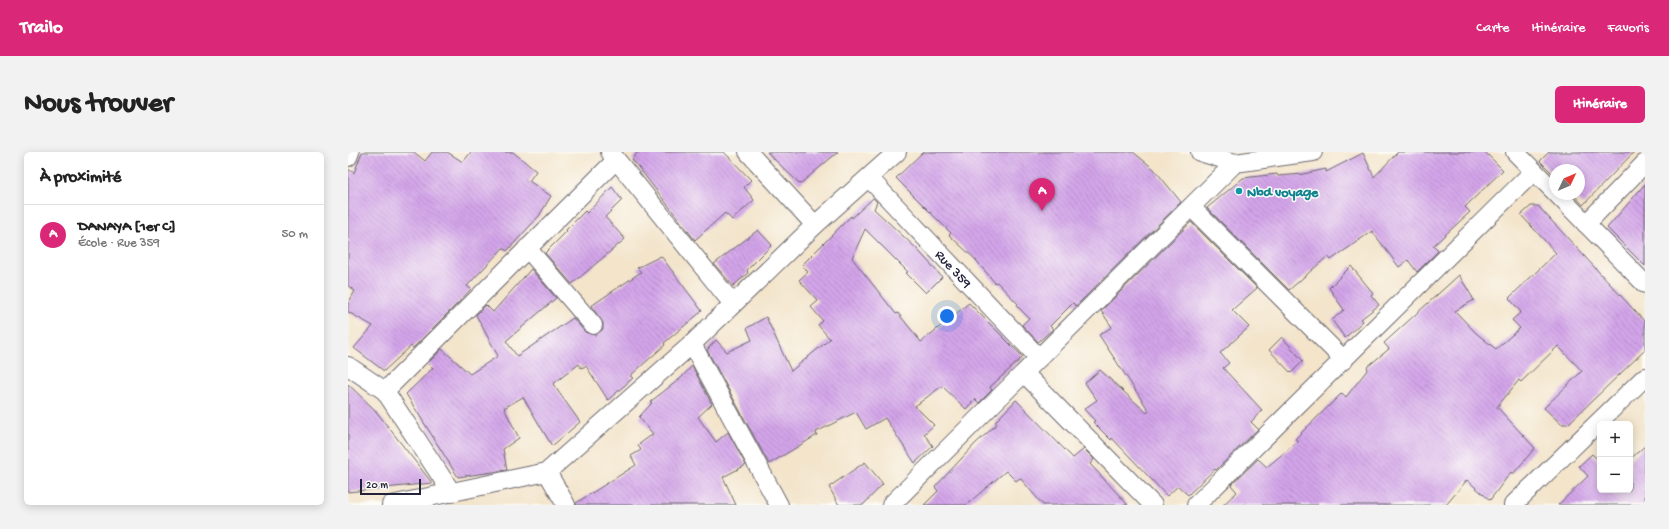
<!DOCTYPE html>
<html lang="fr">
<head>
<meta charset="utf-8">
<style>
	body { margin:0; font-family:"Gochi Hand",sans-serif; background:#f2f2f2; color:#222 }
	.controls { position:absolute; right:12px; bottom:12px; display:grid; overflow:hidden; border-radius:6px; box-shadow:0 2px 10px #0003 }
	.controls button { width:36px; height:36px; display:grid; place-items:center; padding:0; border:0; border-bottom:1px solid #e0e0e0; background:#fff; color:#222; font:20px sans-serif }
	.compass { position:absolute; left:1201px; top:12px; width:36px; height:36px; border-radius:50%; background:#fff; box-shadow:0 2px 10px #0003; rotate:46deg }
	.scale { position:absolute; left:12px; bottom:10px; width:61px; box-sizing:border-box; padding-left:4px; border:2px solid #22223b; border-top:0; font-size:11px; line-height:14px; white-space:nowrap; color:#22223b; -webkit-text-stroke:3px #fdfcf7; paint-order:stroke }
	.you { position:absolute; left:599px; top:164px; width:14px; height:14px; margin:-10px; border:3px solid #fff; border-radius:50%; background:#1a73e8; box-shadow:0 0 0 6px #1a73e833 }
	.badge { display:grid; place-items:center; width:26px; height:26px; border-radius:50%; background:#db2777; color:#fff; font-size:13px; font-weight:700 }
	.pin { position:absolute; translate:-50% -33px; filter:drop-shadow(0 1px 2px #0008) }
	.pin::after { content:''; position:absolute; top:21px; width:14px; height:12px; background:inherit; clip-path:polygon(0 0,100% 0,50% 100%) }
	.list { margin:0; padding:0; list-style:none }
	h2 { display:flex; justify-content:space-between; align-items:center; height:52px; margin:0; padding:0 16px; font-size:17px }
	h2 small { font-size:13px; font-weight:400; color:#767676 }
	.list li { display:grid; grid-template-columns:26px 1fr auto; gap:12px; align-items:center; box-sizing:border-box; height:60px; padding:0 16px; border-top:1px solid #e0e0e0 }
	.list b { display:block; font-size:15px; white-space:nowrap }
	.list p { margin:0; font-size:13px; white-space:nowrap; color:#767676 }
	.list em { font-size:13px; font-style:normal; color:#767676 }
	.map { position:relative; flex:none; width:1297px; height:353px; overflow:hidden; border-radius:6px }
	header { display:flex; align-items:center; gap:24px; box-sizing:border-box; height:56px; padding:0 20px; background:#db2777; color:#fff }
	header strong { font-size:19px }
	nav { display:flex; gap:22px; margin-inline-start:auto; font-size:14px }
	.intro { display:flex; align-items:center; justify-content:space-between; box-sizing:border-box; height:96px; padding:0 24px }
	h1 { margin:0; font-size:28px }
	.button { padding:10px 18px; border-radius:6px; background:#db2777; color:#fff; font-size:14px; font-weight:700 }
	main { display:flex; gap:24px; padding:0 24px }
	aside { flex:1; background:#fff; border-radius:6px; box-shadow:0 2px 10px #0003 }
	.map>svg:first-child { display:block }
	.building { fill:url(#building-back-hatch) }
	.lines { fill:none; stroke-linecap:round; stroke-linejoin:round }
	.street-casing { stroke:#6b666d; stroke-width:20 }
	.street { stroke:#fff; stroke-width:18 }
	.culture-dot { fill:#0f9aa8; stroke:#fdfcf7; stroke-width:1.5 }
	.labels { text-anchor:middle; stroke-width:3; stroke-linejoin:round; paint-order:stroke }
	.culture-label { font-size:14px; font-weight:bold; fill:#0d838f; stroke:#fdfcf7; text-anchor:start }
	.street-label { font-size:14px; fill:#22223b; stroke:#fdfcf7 }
</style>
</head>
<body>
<header>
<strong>Trailo</strong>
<nav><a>Carte</a><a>Itinéraire</a><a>Favoris</a></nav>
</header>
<div class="intro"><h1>Nous trouver</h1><a class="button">Itinéraire</a></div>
<main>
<aside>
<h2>À proximité<small></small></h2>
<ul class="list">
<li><span class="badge">A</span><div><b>DANAYA [1er C]</b><p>École · Rue 359</p></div><em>50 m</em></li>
</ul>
</aside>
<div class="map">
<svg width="1297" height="353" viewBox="0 0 1297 353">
	<defs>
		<pattern id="building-back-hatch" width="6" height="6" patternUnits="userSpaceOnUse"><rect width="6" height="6" fill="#d3a4e9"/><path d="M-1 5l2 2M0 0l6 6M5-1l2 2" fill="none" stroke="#ab85be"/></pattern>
	</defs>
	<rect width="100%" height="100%" fill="#fdfcf7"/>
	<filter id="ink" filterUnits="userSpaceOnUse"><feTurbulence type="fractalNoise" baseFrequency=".025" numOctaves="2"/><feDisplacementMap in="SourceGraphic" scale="8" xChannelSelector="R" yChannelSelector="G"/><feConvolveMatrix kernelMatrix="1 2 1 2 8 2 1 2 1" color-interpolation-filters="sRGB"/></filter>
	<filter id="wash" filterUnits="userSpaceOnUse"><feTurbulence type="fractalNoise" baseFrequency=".012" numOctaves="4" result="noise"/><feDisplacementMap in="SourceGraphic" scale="16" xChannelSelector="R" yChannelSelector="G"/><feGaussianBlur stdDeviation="0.9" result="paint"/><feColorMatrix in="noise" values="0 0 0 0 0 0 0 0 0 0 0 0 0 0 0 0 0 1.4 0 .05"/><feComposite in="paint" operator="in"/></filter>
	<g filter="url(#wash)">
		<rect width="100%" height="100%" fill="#f3e4ca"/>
		<g id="blocks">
			<g class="building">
				<path d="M14,0H66L77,9L84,0H99L115,10L123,0H165L188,19L181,29L203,44L191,64L159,99L155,96L119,134L123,137L110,151L65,196L63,194L36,219L6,196L25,174L0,160V152L7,139L0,134V17L6,21Z"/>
				<path d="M290,0H376L403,28L396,35L406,48L384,68L377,61L347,88L284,7Z"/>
				<path d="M419,0H490L452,32Z"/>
				<path d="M575,0H785L806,17L833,50L728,154L725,151L702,174L705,177L690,190L674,173L681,166L669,154L670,152L649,130L647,131L627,107L601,83L603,81L548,26Z"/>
				<path d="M1050,0H1137L1155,18L1117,55L1122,60L1085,94L1090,99L1069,120L1060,108L1051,115L1024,79L983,108L980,104L941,138L859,56L895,26L929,22L930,24L955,22L978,17V20L1015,1L1026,25Z"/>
				<path d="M1201,0H1286L1235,53L1225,42H1231V18H1207V24L1192,9Z"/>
				<path d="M1297,32V114L1259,76Z"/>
				<path d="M264,35L274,48L257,65L277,87L224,132L197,101L219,79L218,78L237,59L239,61Z"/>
				<path d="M525,46L529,50L526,57L569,97L594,125L578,141L558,121L560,120L517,77L504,106L548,162L550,161L573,190L621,151L675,205L642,235L644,238L631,251L627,247L618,257L594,234L567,254L586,273L576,282L585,294L567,311L537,266L518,277L508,260L468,280L469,283L421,312L359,198L368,188L379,200L404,188L399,176L418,165L443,219L482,187L470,173L475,169L463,155L470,149L451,128L460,120L454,113L503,64L504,66Z"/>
				<path d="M1183,54H1190L1297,170V198L1220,272H1213L1196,256L1234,219L1210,194L1173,230L1171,228L1149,255L1187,296L1165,322L1163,320L1142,348L1119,328L1098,353H875L889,340L883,333L910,307L919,315L950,289L947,287L994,241L998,245L1020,217L1019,215L1041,197L1036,191L1111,123L1126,148L1107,159L1128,181L1148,197L1172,176L1164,168L1173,160L1161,146L1208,101L1173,63Z"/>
				<path d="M843,70L909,136L884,158L901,175L872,201L881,211L875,216L914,258L903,270L910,277L868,318L867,317L840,343L830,334L819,344L764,286L763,288L745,270L747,269L736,257L749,248L737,231L752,218L799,261L801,259L751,183L764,175L753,159Z"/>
				<path d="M410,78L424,93L399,118L400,121L385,134L366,112Z"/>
				<path d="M313,104L354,159L316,191L317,193L282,224L285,226L260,248L238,214L233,216L231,212L205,232L232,270L204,294L175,245L156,256L171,286L155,297L159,318L110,325L58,242L85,216L80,211L94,197L122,222L150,204L128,163L138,153L145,160L183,117L208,146L158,189L169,204L225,166L237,180L247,183L255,177V171L243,154L293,120L289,116Z"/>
				<path d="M1003,114L1025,141L1023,143L1031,153L1013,167L1015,169L997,186L984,168L996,158L981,136Z"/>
				<path d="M934,185L955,209L943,221L921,198Z"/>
				<path d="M344,214L364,252L350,265L368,290L380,280L398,313L375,325L388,353H228V351L288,313L283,304L293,298L290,293L305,282L291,265L304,251L302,250L333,226Z"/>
				<path d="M0,232L27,258L84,331L0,340Z"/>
				<path d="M668,248L725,306L736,297L746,307L742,312L780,353H695L672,326L668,329L658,319L618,353H576L590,339L587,335L627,292L649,272L647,270Z"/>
				<path d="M1297,294V353H1210L1240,324L1231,314L1244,302L1252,310V338H1282V307Z"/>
				<path d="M517,310L535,332L515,353H491L481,335Z"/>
			</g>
		</g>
	</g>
	<g filter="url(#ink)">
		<use href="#blocks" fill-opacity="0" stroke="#6b666d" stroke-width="1"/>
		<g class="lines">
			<defs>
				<g id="street">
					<path d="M262,0L385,152"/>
					<path d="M400,0L467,73"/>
					<path d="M852,0L887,11L965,0"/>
					<path d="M1167,0L1207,40"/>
					<path d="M0,5L2,0"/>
					<path id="s1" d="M521,26L691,206"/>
					<path d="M1209,42L1297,132"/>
					<path d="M843,55L996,208"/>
					<path d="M1238,72L1297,11"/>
					<path d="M179,96L245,173"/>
					<path d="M344,192L431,353"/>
					<path d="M0,214L37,239L104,341"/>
					<path d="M676,221L805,353"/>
					<path d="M37,239L268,8"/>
					<path d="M199,320L218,353"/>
					<path d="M43,353L199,320L344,192L467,73L549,0"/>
					<path d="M543,353L887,11"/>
					<path d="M848,353L1186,19"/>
					<path d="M1165,353L1297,225"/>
				</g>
			</defs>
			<use href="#street" class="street-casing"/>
			<use href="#street" class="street"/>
		</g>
	</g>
	<circle class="culture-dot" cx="891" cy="39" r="4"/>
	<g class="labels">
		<g class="culture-label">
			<text x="899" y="44">Nbd voyage</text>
		</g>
		<g class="street-label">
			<text dy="5" stroke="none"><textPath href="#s1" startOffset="124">Rue 359</textPath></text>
		</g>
	</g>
</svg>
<div class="controls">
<button>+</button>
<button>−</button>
</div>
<svg class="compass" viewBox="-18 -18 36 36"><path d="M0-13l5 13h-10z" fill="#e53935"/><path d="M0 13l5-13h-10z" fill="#767676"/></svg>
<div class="scale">20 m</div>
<div class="you"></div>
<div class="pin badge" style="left:694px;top:59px">A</div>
</div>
</main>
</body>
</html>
